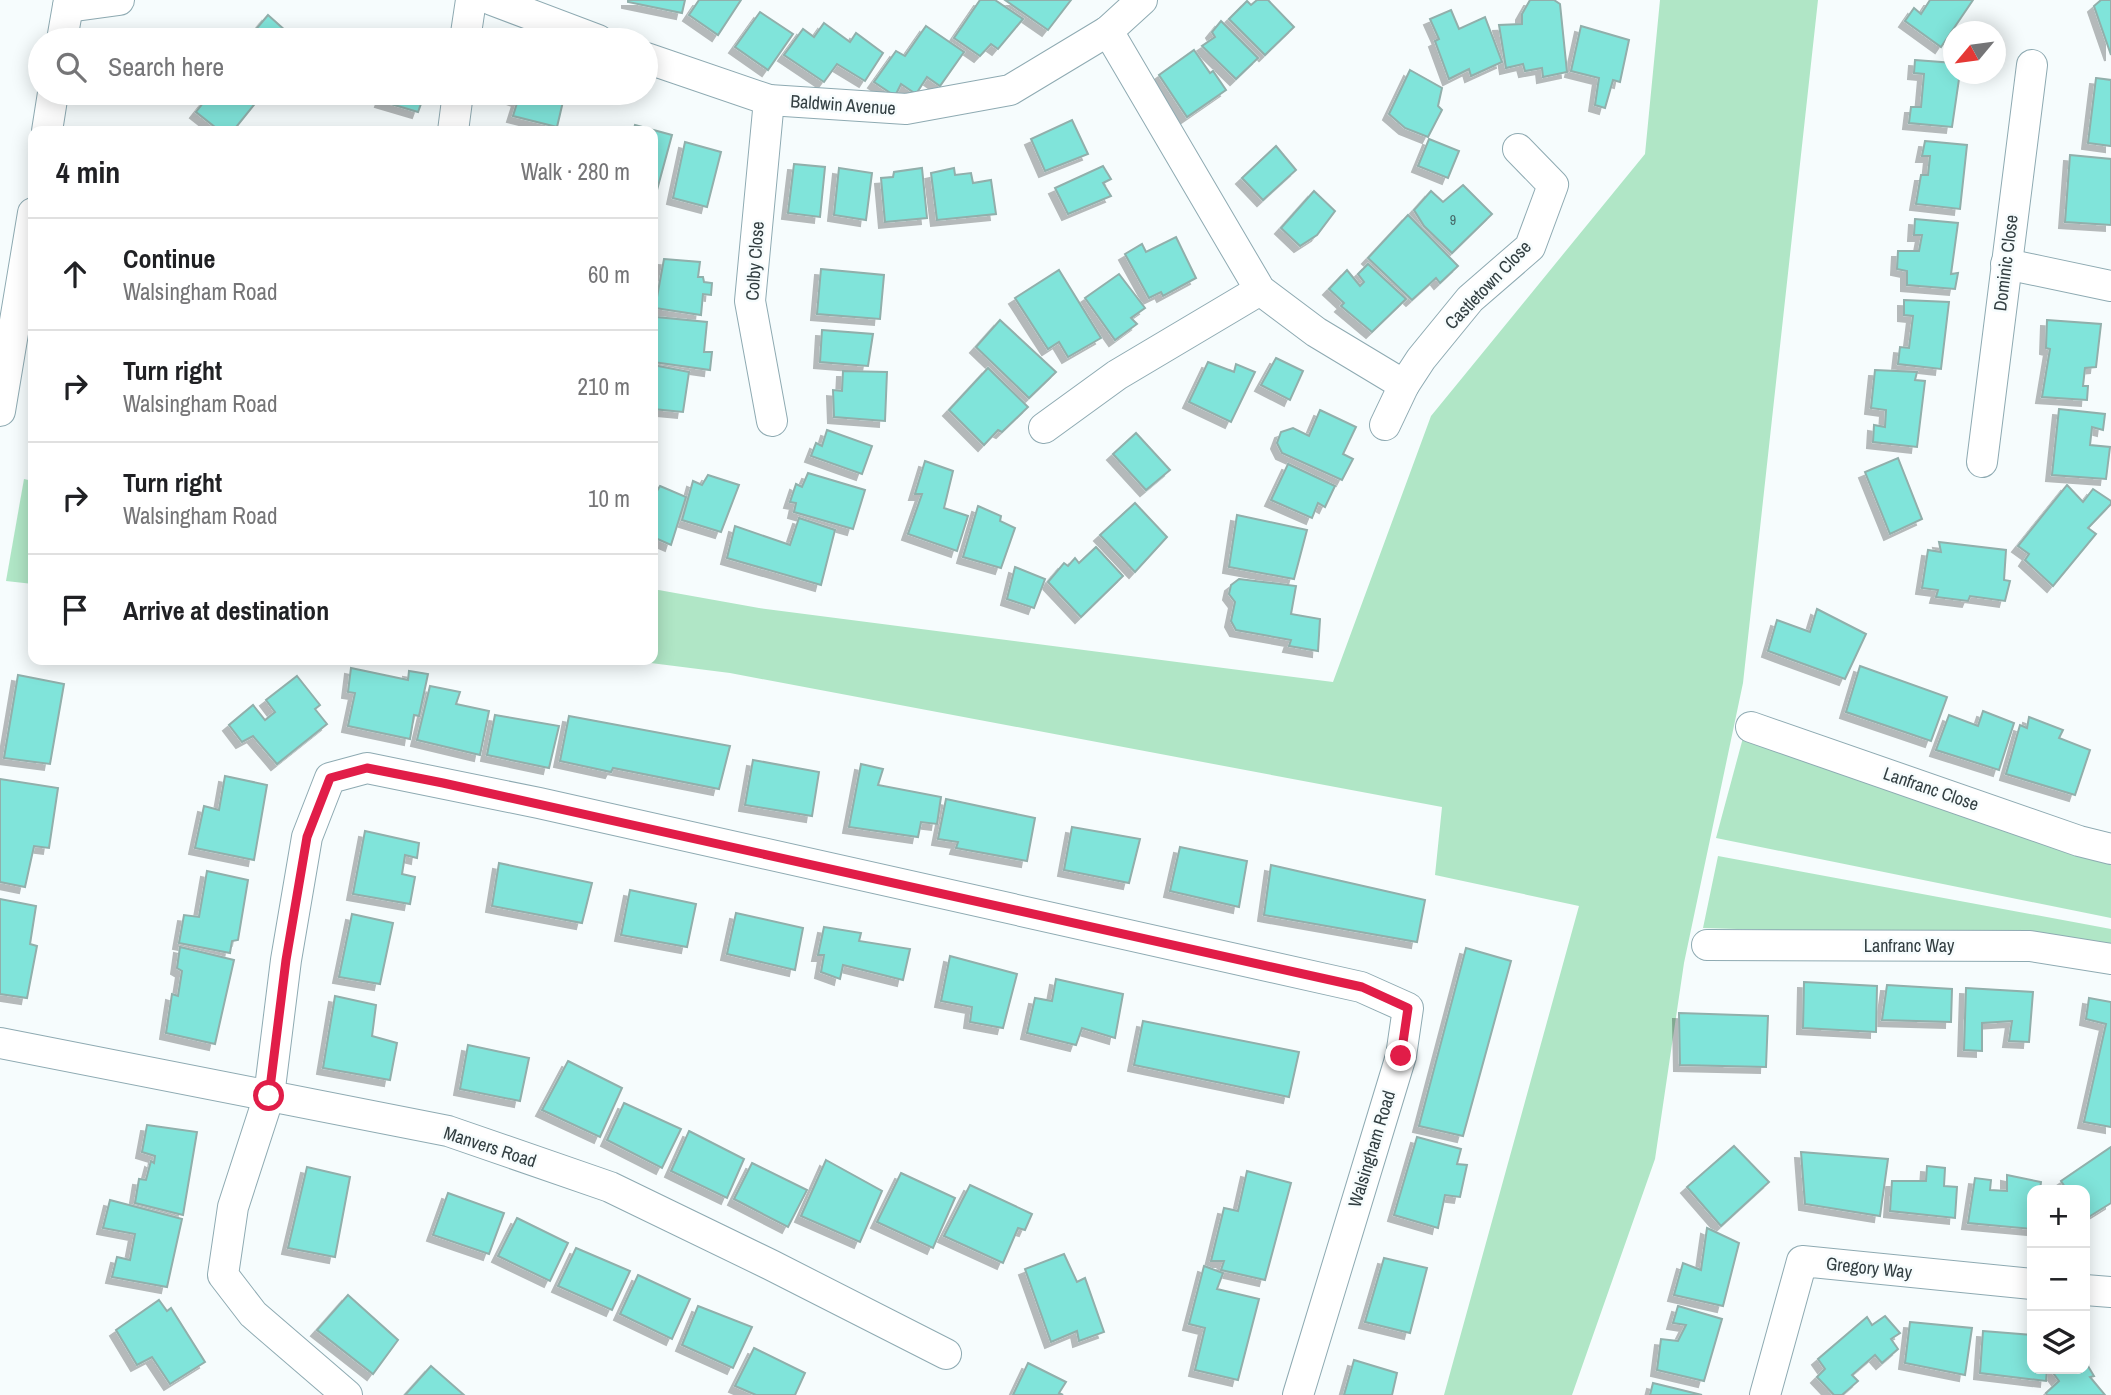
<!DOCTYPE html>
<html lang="en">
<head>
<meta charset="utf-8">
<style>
	body { margin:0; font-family:"Archivo Narrow",sans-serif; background:#f2f2f2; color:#202124 }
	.controls { position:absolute; right:21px; bottom:21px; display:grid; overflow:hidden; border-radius:14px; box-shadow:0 4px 18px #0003 }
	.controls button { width:63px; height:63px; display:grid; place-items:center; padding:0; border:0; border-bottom:2px solid #e0e0e0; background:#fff; color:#202124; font:35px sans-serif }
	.compass { position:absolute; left:1943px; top:21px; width:63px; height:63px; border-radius:50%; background:#fff; box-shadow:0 4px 18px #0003; rotate:241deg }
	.stop { position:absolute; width:21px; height:21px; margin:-16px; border:5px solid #e11d48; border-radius:50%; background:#fff }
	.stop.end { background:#e11d48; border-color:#fff; box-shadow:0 2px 7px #0008 }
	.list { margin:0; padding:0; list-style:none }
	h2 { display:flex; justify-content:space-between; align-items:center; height:91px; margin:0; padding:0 28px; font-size:30px }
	h2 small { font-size:23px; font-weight:400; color:#757577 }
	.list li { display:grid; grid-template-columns:46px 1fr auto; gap:21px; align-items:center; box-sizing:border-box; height:112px; padding:0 28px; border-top:2px solid #e0e0e0 }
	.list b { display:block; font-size:26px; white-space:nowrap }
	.list p { margin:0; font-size:23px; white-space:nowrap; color:#757577 }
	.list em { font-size:23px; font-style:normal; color:#757577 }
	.icon { flex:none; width:38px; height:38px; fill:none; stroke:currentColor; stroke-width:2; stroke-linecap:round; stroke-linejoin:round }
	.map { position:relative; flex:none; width:2111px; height:1395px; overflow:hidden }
	.search { position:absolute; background:#fff; box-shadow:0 4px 18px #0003; left:28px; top:28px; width:630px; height:77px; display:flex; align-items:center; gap:18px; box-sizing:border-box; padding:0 24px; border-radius:38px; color:#757577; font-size:26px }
	.panel { position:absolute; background:#fff; box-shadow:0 4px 18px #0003; left:28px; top:126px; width:630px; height:539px; border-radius:14px }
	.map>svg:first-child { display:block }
	.green { fill:#b0e6c6 }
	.building { fill:#80e4da; stroke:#91afab; stroke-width:2; filter:url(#shadow) }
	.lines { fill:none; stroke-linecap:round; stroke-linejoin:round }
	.minor-casing { stroke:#8eaab2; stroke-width:32 }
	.minor { stroke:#fff; stroke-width:30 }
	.route { stroke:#e11d48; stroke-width:9 }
	.labels { text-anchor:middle; stroke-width:5; stroke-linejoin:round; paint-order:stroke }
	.number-label { font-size:14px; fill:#466867 }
	.street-label { font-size:18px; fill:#323e41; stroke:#f6fcfd }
</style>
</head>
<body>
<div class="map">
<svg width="2111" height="1395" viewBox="0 0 2111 1395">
	<defs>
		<filter id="shadow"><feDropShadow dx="-6" dy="6" stdDeviation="0" flood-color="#0004"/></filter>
	</defs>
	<rect width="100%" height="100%" fill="#f6fcfd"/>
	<g class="green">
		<path d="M1660,0H1818L1743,683L1684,963L1655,1159L1572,1395H1444L1579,906L1435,875L1442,807L730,673L627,660H653V589L759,608L1333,682L1431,416L1645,154Z"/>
		<path d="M24,479L33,481V584L6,581Z"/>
		<path d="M1744,734L2111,861V918L1716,838Z"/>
		<path d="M1718,856L2111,929V945L1907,934L1703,928Z"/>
	</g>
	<g class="building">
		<path d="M628,0H685L682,13L628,2Z"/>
		<path d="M699,0H741L718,35L689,15Z"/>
		<path d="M980,0H995L1023,19L998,49L991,44L980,56L954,38Z"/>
		<path d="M1005,0H1071L1048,30Z"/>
		<path d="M1257,0H1268L1294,27L1265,55L1229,19L1247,1L1251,5Z"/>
		<path d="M1530,0H1554L1560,4L1567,72L1543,77L1542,68L1525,71L1523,64L1506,68L1499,25L1522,24V14Z"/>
		<path d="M1930,0H1973L1941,47L1905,21L1914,8L1921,14Z"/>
		<path d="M2101,0H2111V55L2094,6Z"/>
		<path d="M1451,10L1459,29L1485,17L1502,62L1471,76L1469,69L1449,79L1435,41L1439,39L1430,19Z"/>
		<path d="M760,12L793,34L768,70L735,47Z"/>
		<path d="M268,15L296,40H247Z"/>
		<path d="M1221,21L1258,58L1236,79L1202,46L1215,37L1212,32Z"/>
		<path d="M824,23L850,42L856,33L883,53L865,81L837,64L824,82L784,55L803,29L814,37Z"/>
		<path d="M926,26L964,52L940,86L927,77L916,94L901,84L895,96L874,82L896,51L905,56Z"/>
		<path d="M1581,26L1629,40L1620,82L1613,80L1605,108L1595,105L1599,78L1571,71Z"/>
		<path d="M1194,50L1210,73L1213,71L1226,90L1187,117L1159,75Z"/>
		<path d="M1915,60L1954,63V74H1964V80L1959,79L1952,127L1909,123L1911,107H1921L1924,74L1914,73Z"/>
		<path d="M1410,70L1442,88L1438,106L1442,110L1428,137L1405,128L1389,114Z"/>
		<path d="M2096,78L2111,80V146L2088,143Z"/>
		<path d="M211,93H259L262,95L233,131H220L196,112Z"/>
		<path d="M384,93H425L418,112L381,101Z"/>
		<path d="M514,93H565L557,127L513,116L518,100L512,98Z"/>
		<path d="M1072,120L1088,154L1045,171L1031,139Z"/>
		<path d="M635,125L672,135L657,190H653V131H633Z"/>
		<path d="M1429,139L1459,151L1448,178L1418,166Z"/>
		<path d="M1925,141L1967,145L1960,209L1916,204L1921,175H1928L1930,156H1922Z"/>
		<path d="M685,142L721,152L707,207L673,198Z"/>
		<path d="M1276,146L1296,170L1263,200L1242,178Z"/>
		<path d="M2070,155L2111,159V225L2065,222Z"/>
		<path d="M794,164L825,167L820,217L788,213Z"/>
		<path d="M1103,166L1111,179L1103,183L1111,196L1068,214L1055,188Z"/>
		<path d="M839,168L872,173L866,220L834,215Z"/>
		<path d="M922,168L927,218L885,222L881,178L893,177L894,172Z"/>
		<path d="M954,168L955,175L971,173L973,183L991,180L996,214L937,220L931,173Z"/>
		<path d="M1463,185L1492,214L1452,253L1424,226L1414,210L1431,191L1443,202Z"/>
		<path d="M1314,191L1335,211L1317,235L1300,246L1281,228Z"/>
		<path d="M1408,215L1458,266L1440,283L1436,278L1412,300L1368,258Z"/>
		<path d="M1915,219L1958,223L1951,274L1958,273L1955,289L1907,285V271L1897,269L1898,251H1919L1922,235H1914Z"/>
		<path d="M1176,237L1196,278L1163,296L1161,292L1149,298L1125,254L1142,244L1146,252Z"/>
		<path d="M664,259L700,262L698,277H703L704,282L712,283L711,295L703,294L701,315L655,308Z"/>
		<path d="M1368,264L1406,299L1372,332L1341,306L1344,303L1329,289L1347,270L1360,286L1364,282L1358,274Z"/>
		<path d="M821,269L884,275L880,319L817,314Z"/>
		<path d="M1059,270L1101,338L1068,357L1059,342L1048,349L1015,298Z"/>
		<path d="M1119,274L1145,308L1131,318L1137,324L1115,340L1085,298Z"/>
		<path d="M1904,300L1949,302L1941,369L1898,364L1900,347L1909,348L1913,316L1904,315Z"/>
		<path d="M656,317L707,322L704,352H712L710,370L653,362Z"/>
		<path d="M1000,320L1056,372L1029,398L976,347Z"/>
		<path d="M2047,320L2101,324L2096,367L2085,368L2083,386H2088L2087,400L2042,397L2050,349L2046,348Z"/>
		<path d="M822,330L873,334L868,366L820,362Z"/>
		<path d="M1276,358L1303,371L1290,400L1261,385Z"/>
		<path d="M1208,362L1234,372L1236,364L1255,372L1231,422L1189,402Z"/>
		<path d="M653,365L689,372L683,412L653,409Z"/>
		<path d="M988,368L1028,407L1002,432L998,430L984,445L949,410Z"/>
		<path d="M1875,370L1917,372L1915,380L1925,381L1917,447L1873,442L1874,425L1885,427L1886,410L1871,408Z"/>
		<path d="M843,371L887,372L885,421L834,417L833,390L842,391Z"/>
		<path d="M2059,409L2105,414L2103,430L2092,427L2090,445L2110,447L2106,479L2052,475Z"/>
		<path d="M1320,410L1356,427L1343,454L1353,459L1342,480L1282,453L1277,443L1281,432L1293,428L1309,436Z"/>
		<path d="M827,430L872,446L862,474L811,456L816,443L822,446Z"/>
		<path d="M1136,433L1170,470L1146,490L1113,454Z"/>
		<path d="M1898,458L1922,519L1890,534L1865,472Z"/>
		<path d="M925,461L953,471L944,508L968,516L957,551L908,534L922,494H915Z"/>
		<path d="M1288,464L1335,486L1325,507L1318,503L1312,518L1271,500Z"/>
		<path d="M808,473L865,490L853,529L794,512L796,503L790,502L796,484L802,487Z"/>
		<path d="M708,475L739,485L721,532L682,520L693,481L702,485Z"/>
		<path d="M2067,485L2083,502L2093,489L2111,501V504L2088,528L2096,534L2053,586L2025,560L2029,554L2018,546Z"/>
		<path d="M660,486L686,497L671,545L653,537V489L657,491Z"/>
		<path d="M1135,503L1167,537L1135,572L1100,535Z"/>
		<path d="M978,506L1001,516L1000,521L1015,528L1001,568L963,557Z"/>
		<path d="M1237,515L1307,530L1294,579L1229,567Z"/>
		<path d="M799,518L835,530L821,585L727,558L735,526L790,545Z"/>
		<path d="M1939,542L2006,550L2004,580L2010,581L2005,601L1970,596L1968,601L1936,597L1938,590L1922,588L1928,550L1941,552Z"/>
		<path d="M1096,547L1123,576L1081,617L1048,582L1064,563L1068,566L1075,558L1079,563Z"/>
		<path d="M1015,567L1045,579L1034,608L1007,599Z"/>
		<path d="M1239,579L1296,586L1291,614L1320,619L1318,651L1289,646L1291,640L1236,630L1231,621L1235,602L1229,594L1231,585Z"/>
		<path d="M1817,609L1866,634L1845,679L1768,651L1777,620L1810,632Z"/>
		<path d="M1860,666L1947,697L1931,741L1846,712Z"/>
		<path d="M351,668L408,680L409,671L428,674L419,716L414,715L410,739L348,726L355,693L348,692Z"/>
		<path d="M18,675L64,684L50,764L4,758Z"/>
		<path d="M297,676L320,705L315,709L327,724L277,764L253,736L242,742L229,725L253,705L265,720L275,712L266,700Z"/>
		<path d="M430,686L460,692L456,704L489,711L480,755L417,740Z"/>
		<path d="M1983,711L2014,723L1999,770L1936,750L1949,715L1978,726Z"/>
		<path d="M495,715L559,726L549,768L487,755Z"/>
		<path d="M569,716L730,746L719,789L613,768L611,772L560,761Z"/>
		<path d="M2029,717L2063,730L2059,738L2090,750L2075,795L2006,774L2020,725L2027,728Z"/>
		<path d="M753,760L819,772L812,816L745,805Z"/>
		<path d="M861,764L883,769L878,785L941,797L937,824L921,822L918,837L849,827Z"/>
		<path d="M225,776L267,785L254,860L195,848L204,806L219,810Z"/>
		<path d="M0,779L58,788L49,848L34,846L25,887L0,882Z"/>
		<path d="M946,799L1035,818L1027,861L956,848L958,842L938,839Z"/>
		<path d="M1072,827L1140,839L1129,883L1064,870Z"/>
		<path d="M365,831L419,843L417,858L405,855L402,874L415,877L410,904L353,894Z"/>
		<path d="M1180,847L1247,861L1239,907L1170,891Z"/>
		<path d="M499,863L592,883L582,923L492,906Z"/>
		<path d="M1271,865L1425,900L1417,942L1264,915Z"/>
		<path d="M207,871L248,880L238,940L232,941L230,953L179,943L184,915L199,917Z"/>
		<path d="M630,890L696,904L687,947L621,935Z"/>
		<path d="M0,899L36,906L30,944L37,946L27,998L0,994Z"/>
		<path d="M736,913L803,928L795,970L727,954Z"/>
		<path d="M352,914L393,923L380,984L339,977Z"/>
		<path d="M824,927L861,933L859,941L910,949L903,980L843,965L840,979L821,972L824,955H818Z"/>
		<path d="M180,947L234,960L215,1044L166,1033L172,994L178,996L182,971L177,968Z"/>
		<path d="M1466,948L1511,961L1463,1136L1419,1126Z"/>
		<path d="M950,956L1017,974L1003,1028L970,1022L972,1007L941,1001Z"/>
		<path d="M1056,979L1123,994L1115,1038L1082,1028L1076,1045L1027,1033L1035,998L1052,1001Z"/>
		<path d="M1804,982L1877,986L1876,1032L1803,1028Z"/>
		<path d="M1887,985L1952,989L1951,1022L1882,1020Z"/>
		<path d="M1966,988L2033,992L2029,1042L2009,1041L2012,1021L1982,1023V1051L1964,1050Z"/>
		<path d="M335,996L376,1005L372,1036L397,1043L390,1080L323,1068Z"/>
		<path d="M2089,998L2111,1002V1127L2084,1122L2106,1024L2086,1019Z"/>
		<path d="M1679,1013L1768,1016L1766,1067L1680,1065Z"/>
		<path d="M1143,1021L1299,1052L1289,1097L1134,1065Z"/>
		<path d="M468,1045L529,1058L520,1101L460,1089Z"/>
		<path d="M568,1061L622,1088L600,1137L542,1110Z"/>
		<path d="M624,1103L681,1129L662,1168L607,1140Z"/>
		<path d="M147,1125L197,1132L183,1215L135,1203L139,1179L146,1180L151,1161L154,1163L155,1156L142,1152Z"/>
		<path d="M689,1131L744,1159L727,1198L671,1171Z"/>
		<path d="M1417,1137L1461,1149L1457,1164L1467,1165L1460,1197L1445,1195L1438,1228L1394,1215Z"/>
		<path d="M1734,1146L1769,1182L1721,1226L1687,1187Z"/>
		<path d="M2111,1147V1203L2087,1218L2085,1215V1190H2067L2061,1181Z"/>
		<path d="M1801,1152L1888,1159L1880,1216L1805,1204Z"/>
		<path d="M826,1160L882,1191L860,1242L801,1216Z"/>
		<path d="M752,1163L807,1190L788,1227L734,1199Z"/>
		<path d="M1927,1166L1945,1168L1944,1186L1957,1187L1955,1218L1890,1211L1892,1181H1926Z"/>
		<path d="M307,1167L350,1177L335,1257L288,1248Z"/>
		<path d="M1247,1171L1291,1183L1265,1280L1221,1270L1224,1261H1211L1224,1208L1238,1211Z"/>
		<path d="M901,1173L955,1198L933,1248L877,1222Z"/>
		<path d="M2007,1175L2041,1182L2040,1190H2032V1229L1968,1223L1975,1178L1991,1180L1990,1190L2007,1191Z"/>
		<path d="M970,1185L1032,1214L1025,1230L1018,1228L1003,1263L944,1236Z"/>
		<path d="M448,1193L504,1213L489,1254L433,1235Z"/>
		<path d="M110,1200L182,1219L167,1287L112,1277L117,1257L130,1260L135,1234L103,1228Z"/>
		<path d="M517,1218L568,1243L550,1281L498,1256Z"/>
		<path d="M1707,1228L1739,1243L1723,1306L1674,1295L1683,1263L1701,1270Z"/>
		<path d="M576,1248L630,1271L612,1310L558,1286Z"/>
		<path d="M1064,1254L1077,1282L1085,1278L1104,1332L1079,1341L1077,1331L1051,1342L1025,1269Z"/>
		<path d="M1384,1258L1427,1268L1410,1333L1365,1322Z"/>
		<path d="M1204,1266L1223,1273L1217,1289L1259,1299L1238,1380L1195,1370L1205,1328L1189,1324Z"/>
		<path d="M638,1275L690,1299L672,1339L620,1314Z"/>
		<path d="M348,1295L398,1340L373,1374L317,1330Z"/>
		<path d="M159,1300L167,1311L171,1308L205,1362L170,1384L152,1357L137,1365L116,1330Z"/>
		<path d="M698,1306L752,1327L733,1368L682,1345Z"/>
		<path d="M1678,1306L1722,1319L1704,1381L1657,1370L1661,1339L1678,1341L1686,1325L1673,1323Z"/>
		<path d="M1885,1316L1900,1333L1891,1339L1898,1349L1882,1363L1875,1355L1852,1375L1858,1381L1842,1395H1834L1817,1377L1825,1369L1818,1359L1867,1317L1872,1325Z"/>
		<path d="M1910,1322L1972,1328L1965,1375L1905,1363Z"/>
		<path d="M1983,1331L2032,1335V1369H2047L2046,1381L1980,1373Z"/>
		<path d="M754,1348L805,1373L795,1395H756L735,1386Z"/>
		<path d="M1354,1360L1397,1373L1392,1395H1344Z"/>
		<path d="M2085,1361L2094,1376L2090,1377L2105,1395H2047L2046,1393L2059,1381L2051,1370L2052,1369H2085Z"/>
		<path d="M1028,1363L1066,1382L1059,1393L1063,1395H1013Z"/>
		<path d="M431,1366L464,1395H405Z"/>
		<path d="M1653,1383L1702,1395H1650Z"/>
	</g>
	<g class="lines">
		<defs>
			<g id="minor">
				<path d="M492,0L598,40"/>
				<path d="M68,7L119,0"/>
				<path d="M1108,31L1260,290L1316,332L1404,385L1421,359L1470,299L1530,247L1553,185L1518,149"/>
				<path d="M62,40L69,0"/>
				<path d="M465,40L471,0"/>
				<path d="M646,58L769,100L906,109L1010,90L1108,31L1142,0"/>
				<path d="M769,100L750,301L772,421"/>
				<path d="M47,131L53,93"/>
				<path d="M453,131L458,93"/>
				<path d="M2006,264L2111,286"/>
				<path d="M0,411L33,213"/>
				<path d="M1385,425L1404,385"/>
				<path d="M1044,428L1117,375L1260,290"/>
				<path d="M1982,462L2032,65"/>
				<path d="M1751,727L2079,841L2111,849"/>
				<path d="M1707,945L2030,946L2111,959"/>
				<path d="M0,1043L448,1131L610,1187L771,1265L946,1354"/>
				<path d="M2085,1290L2111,1292"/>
				<path d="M347,1395L253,1314L223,1275L233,1207L269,1096L286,960L307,837L330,778L367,768L539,803L1361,987L1408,1008L1401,1056L1298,1395"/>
				<path d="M1765,1395L1802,1261L2032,1284"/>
			</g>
		</defs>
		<use href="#minor" class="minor-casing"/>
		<use href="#minor" class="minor"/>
	</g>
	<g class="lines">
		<path class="route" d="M269,1096L286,960L307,837L330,778L367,768L443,783L1362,987L1408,1008L1401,1056"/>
	</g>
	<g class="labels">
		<g class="number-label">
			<text x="1453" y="225">9</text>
		</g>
		<g class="street-label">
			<text transform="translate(843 105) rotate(4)" y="6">Baldwin Avenue</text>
			<text transform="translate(755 261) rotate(-86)" y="6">Colby Close</text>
			<text transform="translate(2006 263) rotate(-83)" y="6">Dominic Close</text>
			<text transform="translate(1488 285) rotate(-46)" y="6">Castletown Close</text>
			<text transform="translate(1931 789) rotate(19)" y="6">Lanfranc Close</text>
			<text x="1909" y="952">Lanfranc Way</text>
			<text transform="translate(490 1147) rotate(18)" y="6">Manvers Road</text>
			<text transform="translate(1372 1149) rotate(-73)" y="6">Walsingham Road</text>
			<text transform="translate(1869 1268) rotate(6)" y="6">Gregory Way</text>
		</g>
	</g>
</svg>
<div class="controls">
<button>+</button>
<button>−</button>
<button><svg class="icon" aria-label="layers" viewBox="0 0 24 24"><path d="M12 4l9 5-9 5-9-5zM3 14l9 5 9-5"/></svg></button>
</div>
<svg class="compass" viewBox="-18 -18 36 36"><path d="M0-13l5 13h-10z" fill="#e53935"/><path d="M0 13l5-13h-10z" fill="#757577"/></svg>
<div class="stop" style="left:269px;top:1096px"></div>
<div class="stop end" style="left:1401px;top:1056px"></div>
<div class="search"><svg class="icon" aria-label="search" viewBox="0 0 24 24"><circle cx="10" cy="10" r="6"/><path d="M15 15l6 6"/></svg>Search here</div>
<section class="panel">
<h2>4 min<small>Walk · 280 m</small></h2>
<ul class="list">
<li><svg class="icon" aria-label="ahead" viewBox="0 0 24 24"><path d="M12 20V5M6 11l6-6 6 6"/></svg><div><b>Continue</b><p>Walsingham Road</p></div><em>60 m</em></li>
<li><svg class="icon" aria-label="right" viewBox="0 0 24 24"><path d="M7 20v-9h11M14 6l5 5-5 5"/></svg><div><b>Turn right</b><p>Walsingham Road</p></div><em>210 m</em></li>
<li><svg class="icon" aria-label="right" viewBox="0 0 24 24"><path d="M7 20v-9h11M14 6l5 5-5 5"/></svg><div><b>Turn right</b><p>Walsingham Road</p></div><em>10 m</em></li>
<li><svg class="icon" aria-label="arrive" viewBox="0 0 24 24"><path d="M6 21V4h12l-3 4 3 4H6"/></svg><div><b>Arrive at destination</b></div></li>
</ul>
</section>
</div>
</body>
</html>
